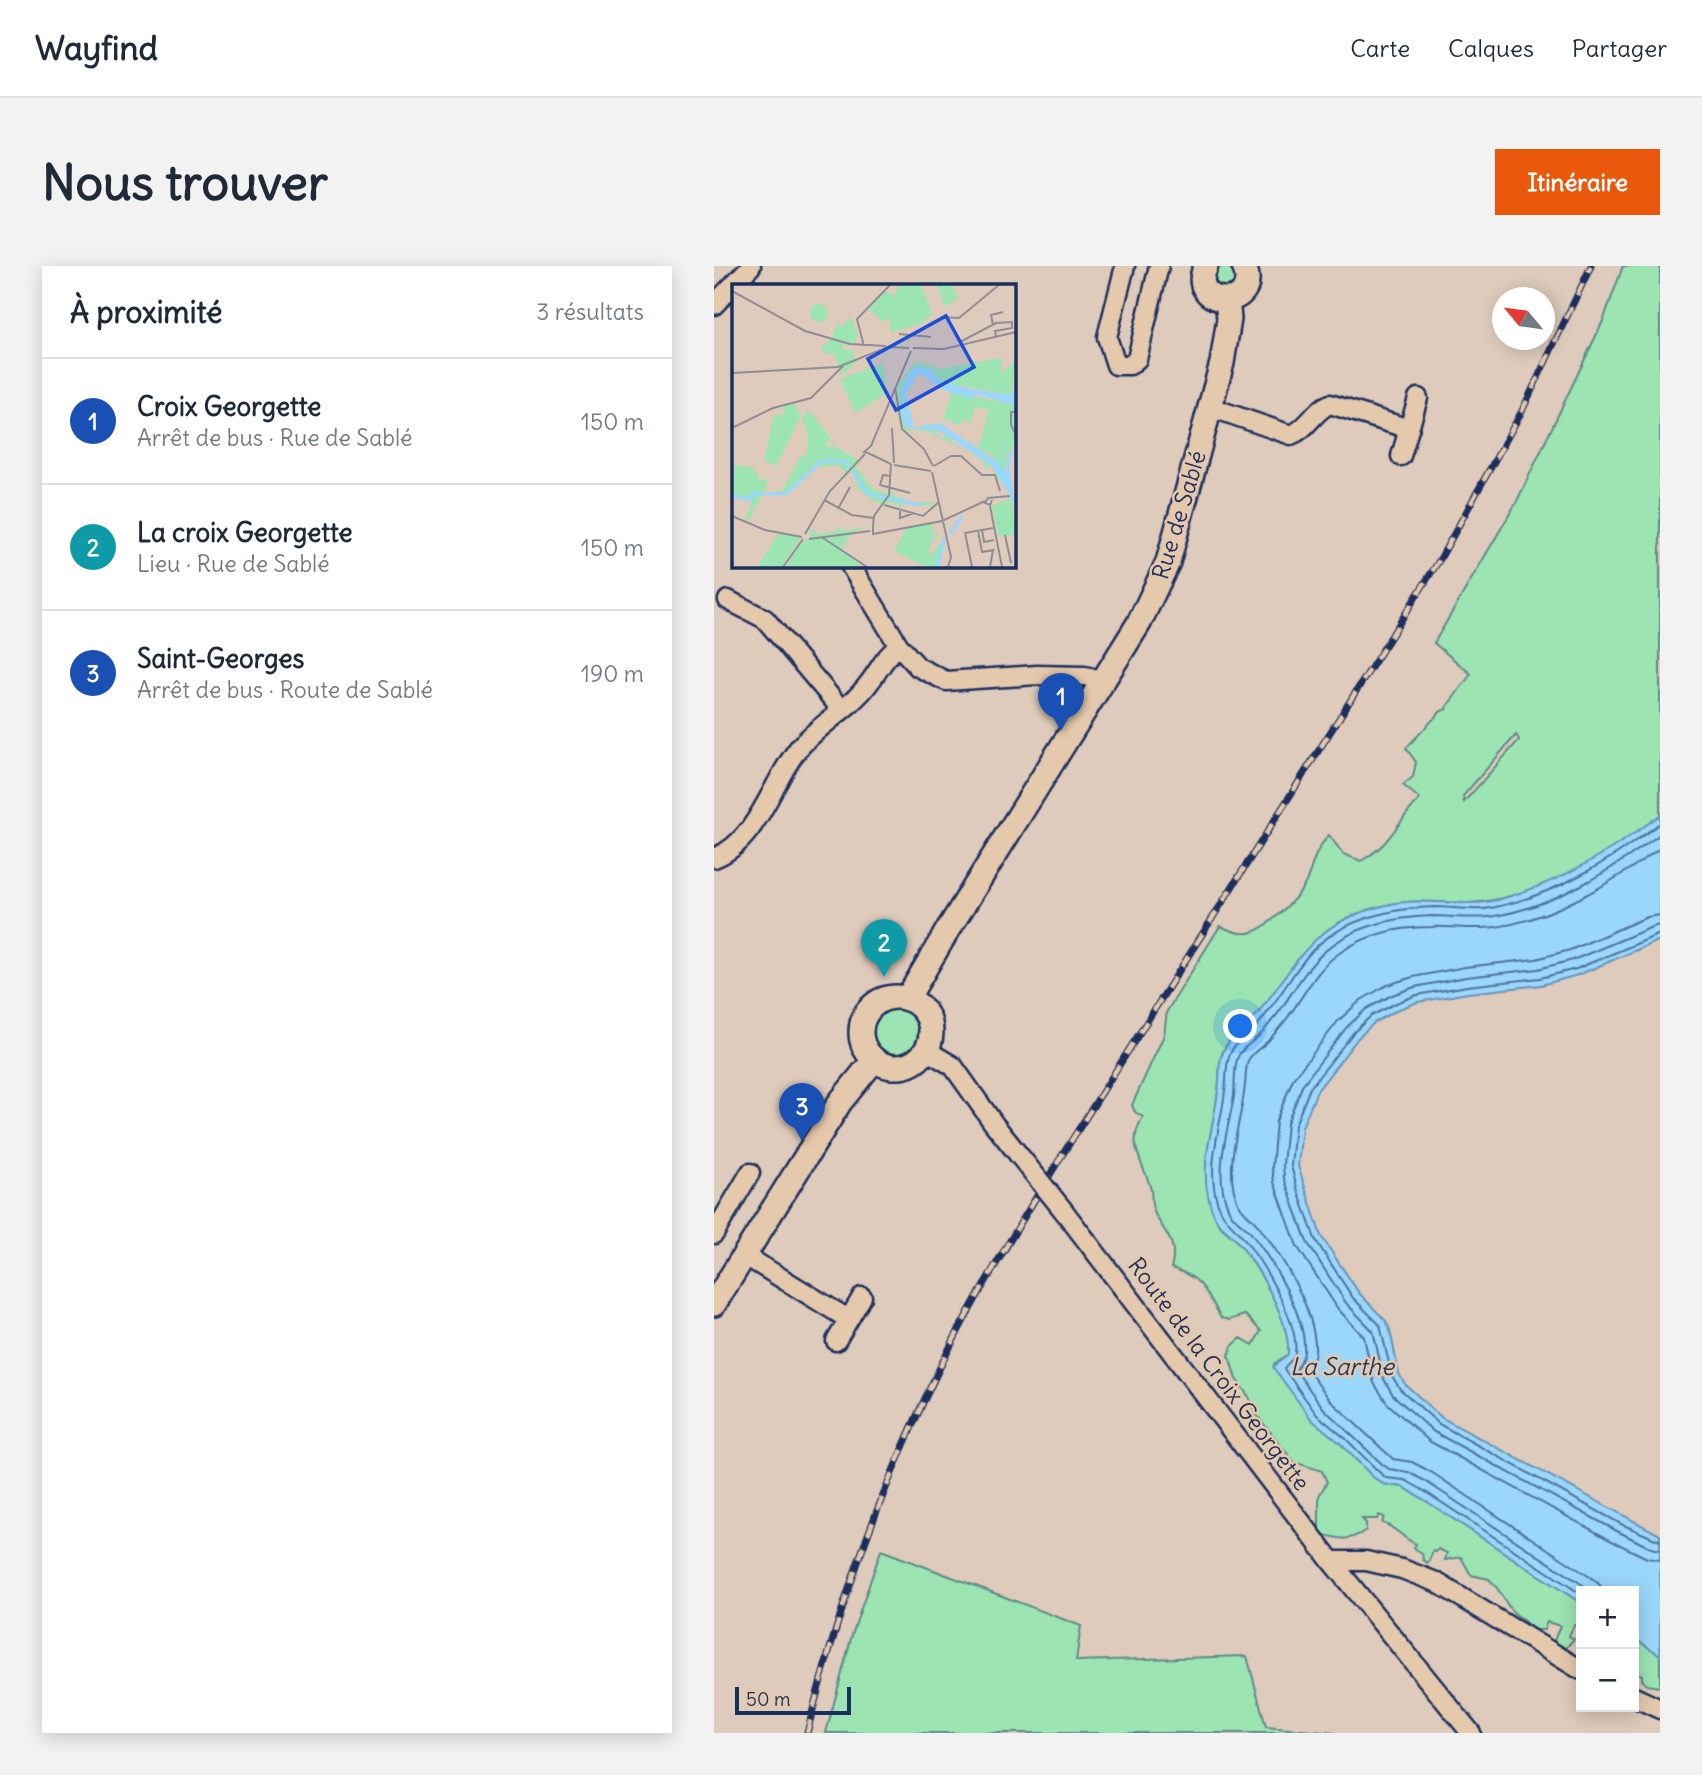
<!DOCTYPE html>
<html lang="fr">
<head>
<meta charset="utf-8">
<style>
	body { margin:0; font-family:Delius,sans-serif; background:#f2f2f3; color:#1f2937 }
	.controls { position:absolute; right:21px; bottom:21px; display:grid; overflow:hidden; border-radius:0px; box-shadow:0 4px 18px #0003 }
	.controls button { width:63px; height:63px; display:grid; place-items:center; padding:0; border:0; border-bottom:2px solid #e0e1e3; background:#fff; color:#1f2937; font:35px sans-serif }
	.compass { position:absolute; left:778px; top:21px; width:63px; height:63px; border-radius:50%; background:#fff; box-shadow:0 4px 18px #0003; rotate:299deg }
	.scale { position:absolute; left:21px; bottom:18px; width:116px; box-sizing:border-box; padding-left:7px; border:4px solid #1b2f5e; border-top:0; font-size:19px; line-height:24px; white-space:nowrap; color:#1b2f5e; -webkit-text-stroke:5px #e5c9ac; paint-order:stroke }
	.you { position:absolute; left:527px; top:761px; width:24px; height:24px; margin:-18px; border:5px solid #fff; border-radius:50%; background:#1a73e8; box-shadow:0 0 0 10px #1a73e833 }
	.badge { display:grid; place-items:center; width:46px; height:46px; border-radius:50%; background:#ea580c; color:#fff; font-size:23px; font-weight:700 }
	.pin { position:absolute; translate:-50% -58px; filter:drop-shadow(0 2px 4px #0008) }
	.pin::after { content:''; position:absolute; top:37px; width:24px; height:21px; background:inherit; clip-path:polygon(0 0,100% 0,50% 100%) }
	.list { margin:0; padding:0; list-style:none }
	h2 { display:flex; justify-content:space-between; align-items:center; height:91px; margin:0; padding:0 28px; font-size:30px }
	h2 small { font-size:23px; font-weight:400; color:#747a83 }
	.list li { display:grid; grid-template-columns:46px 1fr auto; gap:21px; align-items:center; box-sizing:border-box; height:126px; padding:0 28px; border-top:2px solid #e0e1e3 }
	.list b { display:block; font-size:26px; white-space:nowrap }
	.list p { margin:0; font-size:23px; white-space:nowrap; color:#747a83 }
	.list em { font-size:23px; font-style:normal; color:#747a83 }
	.map { position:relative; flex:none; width:946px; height:1467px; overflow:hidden; border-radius:0px }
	header { display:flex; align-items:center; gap:42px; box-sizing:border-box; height:98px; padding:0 35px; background:#fff; border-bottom:2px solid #e0e1e3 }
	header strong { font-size:33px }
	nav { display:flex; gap:38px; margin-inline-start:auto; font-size:24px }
	.intro { display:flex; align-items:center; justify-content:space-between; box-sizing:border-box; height:168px; padding:0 42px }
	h1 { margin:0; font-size:49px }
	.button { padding:18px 32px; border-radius:0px; background:#ea580c; color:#fff; font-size:24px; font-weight:700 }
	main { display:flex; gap:42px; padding:0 42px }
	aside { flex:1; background:#fff; border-radius:0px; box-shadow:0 4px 18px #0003 }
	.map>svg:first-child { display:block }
	.green { fill:#9ce4b2; stroke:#5c8a88; stroke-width:2; fill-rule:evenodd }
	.water { fill:#9ad7fb; stroke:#6794bc; stroke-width:2 }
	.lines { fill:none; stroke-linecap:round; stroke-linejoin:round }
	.shore { stroke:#4e729d; stroke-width:2 }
	.minor-casing { stroke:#1b2f5e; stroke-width:23 }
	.major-casing { stroke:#1b2f5e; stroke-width:28 }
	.minor { stroke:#e5c9ac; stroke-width:18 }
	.major { stroke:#e5c9ac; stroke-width:23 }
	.rail-casing { stroke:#1b2f5e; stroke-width:7 }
	.rail { stroke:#e5c9ac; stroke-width:4.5; stroke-dasharray:13; stroke-linecap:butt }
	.minor-bridge-casing { stroke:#1b2f5e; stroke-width:23; stroke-linecap:butt }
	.minor-bridge { stroke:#e5c9ac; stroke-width:18 }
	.labels { text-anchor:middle; stroke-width:5; stroke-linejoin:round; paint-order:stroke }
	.street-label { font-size:23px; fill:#1b2f5e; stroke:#e5c9ac }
	.water-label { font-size:24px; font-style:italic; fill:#213766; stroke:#e5c9ac }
	.inset-river { fill:none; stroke:#9ad7fb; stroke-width:3.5 }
	.inset-road { fill:none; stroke:#908d96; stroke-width:2 }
	.view { fill:#1d4ed8; fill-opacity:0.15; stroke:#1d4ed8; stroke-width:3.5 }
	.inset-edge { fill:none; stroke:#1b2f5e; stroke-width:3.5 }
</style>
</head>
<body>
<header>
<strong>Wayfind</strong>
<nav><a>Carte</a><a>Calques</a><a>Partager</a></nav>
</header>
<div class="intro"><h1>Nous trouver</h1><a class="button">Itinéraire</a></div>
<main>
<aside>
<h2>À proximité<small>3 résultats</small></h2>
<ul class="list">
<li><span class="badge" style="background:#1a4fb4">1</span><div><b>Croix Georgette</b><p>Arrêt de bus · Rue de Sablé</p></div><em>150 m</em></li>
<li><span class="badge" style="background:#0f9aa8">2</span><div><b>La croix Georgette</b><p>Lieu · Rue de Sablé</p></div><em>150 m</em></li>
<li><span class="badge" style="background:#1a4fb4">3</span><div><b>Saint-Georges</b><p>Arrêt de bus · Route de Sablé</p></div><em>190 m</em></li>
</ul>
</aside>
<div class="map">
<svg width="946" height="1467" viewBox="0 0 946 1467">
	<rect width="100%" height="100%" fill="#decbbb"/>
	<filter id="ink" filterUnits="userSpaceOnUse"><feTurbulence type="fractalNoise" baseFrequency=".0143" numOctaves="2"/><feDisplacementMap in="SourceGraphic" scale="14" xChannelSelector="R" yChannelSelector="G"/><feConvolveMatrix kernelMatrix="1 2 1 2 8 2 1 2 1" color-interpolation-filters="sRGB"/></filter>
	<g filter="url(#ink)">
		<g class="green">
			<circle cx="510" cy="11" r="11"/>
			<path d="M909,0H946V549C902,582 856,612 803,628C788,633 772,636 756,637C730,637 703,633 677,638C595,655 587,696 539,753C529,765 513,772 508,788C504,800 506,813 504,825C501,850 494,873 492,898C491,916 496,939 503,955C507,963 516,968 522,974C543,999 577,1054 574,1088L560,1098L626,1177L658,1210L669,1218L689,1221L703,1229L867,1337V1362L860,1359L855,1370L860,1373L851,1383L839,1377L846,1360L833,1356L830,1364H820L797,1344L783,1322L775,1313L757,1309L747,1291L731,1294L733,1287L724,1283L722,1286L719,1285L714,1297L709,1294L708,1287L700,1282L702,1278C688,1273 683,1261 668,1257L670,1251L665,1249L663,1253H648L652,1257V1264C634,1277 625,1273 605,1267V1230L613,1216L608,1205L580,1196L542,1148L535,1131L522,1113L515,1090L518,1080L527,1072L539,1079L547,1065L531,1049L515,1054L507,1052C492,1025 488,1011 457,1002C465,976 450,967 440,946C437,939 438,931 437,924C430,895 411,880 429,851L421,846L418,839L450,769L453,745L506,660C516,664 527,670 538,666C553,662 584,632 591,618C600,598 599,587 615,569L629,588L647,595C679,577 681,557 706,533L689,519L699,511L702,496L692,482L727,445L733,443L732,442L757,408L720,377L802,237L889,55ZM802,469L805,474L750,536L749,530Z"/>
			<circle cx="182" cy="766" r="29"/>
			<path d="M167,1284L367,1360L362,1395L533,1390L552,1461L622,1467H112L138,1369Z"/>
			<path d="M920,1372L946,1389V1421L933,1419L928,1414V1409L923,1407L920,1413Z"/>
		</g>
		<path class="water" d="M946,549V674L864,709L827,719L754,727L704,736L685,743L661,756L644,772L603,825L588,861L584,900L607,970L645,1027L672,1055L676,1064L685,1108L691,1118L728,1152L946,1269V1389L920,1372V1325H867V1337L703,1229L689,1221L669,1218L658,1210L626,1177L598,1154L559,1101L574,1088C577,1055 543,998 522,974C515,966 505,961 501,951C493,934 491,916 492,899C494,873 501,850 504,826C506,814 504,800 508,789C513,773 529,765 539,753C587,695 594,656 677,638C712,631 748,642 783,634C844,618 896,586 946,549Z"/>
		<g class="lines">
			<g class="shore">
				<path d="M946,649L933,651L856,684L822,693L751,701L699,711L673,719L647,734L624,755L579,813L562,855L558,902L560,916L583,980L624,1043L650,1071L660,1117L673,1137L715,1175L898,1275L933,1292L946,1294"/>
				<path d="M946,659L938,661L859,694L824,703L752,711L701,721L678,729L652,743L632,762L589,818L573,857L569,899L570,912L593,976L632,1037L659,1065L670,1113L679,1129L720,1166L903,1265L937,1282L946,1284"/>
				<path d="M946,668L862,703L826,712L753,720L703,729L682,737L657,750L639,767L596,822L581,859L577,900L583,922L601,973L639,1032L666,1059L678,1110L686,1123L725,1158L907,1258L946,1275"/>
				<path d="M878,1325L711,1215L694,1206L675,1203L668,1198L610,1143L582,1105C584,1099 589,1094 590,1086C593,1050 558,995 537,967C530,959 519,954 515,944C498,908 514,866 520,830C521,818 520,804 523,793C527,781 541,775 549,766C553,761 557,755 562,750C577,730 588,707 606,690C634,661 679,651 718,650C739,650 760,654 781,650C841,640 898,604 946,568"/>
				<path d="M891,1325L882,1315L717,1206L698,1196L679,1193L617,1135L595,1106C597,1099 600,1093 601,1086C603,1046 569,992 546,962C537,950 525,944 521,929C511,892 528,855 531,819C532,812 531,800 535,793C539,786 548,781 554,775C560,769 565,762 571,755C589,732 602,702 627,686C653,668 686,661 717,661C739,660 759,664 781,661C837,654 901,615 946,582"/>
				<path d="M867,1328L707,1223L691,1214L672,1212L663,1204L631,1172L603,1149L570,1103C572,1097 580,1095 581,1087C586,1057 548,996 530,973C519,959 508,953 503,935C492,898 507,861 511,825C513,814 511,799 516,788C520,777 532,770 541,762C547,756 552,748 557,741C571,723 582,702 598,685C627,654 677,642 719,641C740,641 761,646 782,641C843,628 897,594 946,557"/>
			</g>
			<defs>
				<g id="minor">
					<path d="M411,0L393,71L402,99H416L423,93L445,0"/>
					<path d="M0,39L37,0"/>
					<path d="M496,141L577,169C594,163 600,144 616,138L695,163L704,132"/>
					<path d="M687,190L695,163"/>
					<path d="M136,299L185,380L204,401L232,415L323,409L371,410L390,415"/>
					<path d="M14,334L51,353L127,443"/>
					<path d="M0,592C44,575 57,517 84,483C105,458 136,443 155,417C166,403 170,391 185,380"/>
					<path d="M212,784L239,800L280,858L304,888"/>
					<path d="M349,944L617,1295L757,1467"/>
					<path d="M0,968L36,907"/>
					<path d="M30,989L134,1053"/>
					<path d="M122,1075L148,1031"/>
					<path d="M617,1295H652L688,1303L722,1316L867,1404"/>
					<path d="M920,1431L946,1443"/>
				</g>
				<g id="major">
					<path d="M492,0C471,42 549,46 530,0"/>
					<circle cx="182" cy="766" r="35"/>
					<path d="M193,733L232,667L425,357L454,296L508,97L515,53L513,34"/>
					<path d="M0,1038L126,836L160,794"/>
				</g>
			</defs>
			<use href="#minor" class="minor-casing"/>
			<use href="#major" class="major-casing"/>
			<use href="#minor" class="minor"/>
			<use href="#major" class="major"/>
			<defs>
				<path id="rail" d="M93,1467C128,1326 179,1189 247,1060C278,1002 313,946 347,891L726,293L808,145L877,0"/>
			</defs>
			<use href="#rail" class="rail-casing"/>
			<use href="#rail" class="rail"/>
			<defs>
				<path id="minor-bridge" d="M304,888L349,944"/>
			</defs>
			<use href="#minor-bridge" class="minor-bridge-casing"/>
			<use href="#minor-bridge" class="minor-bridge"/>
		</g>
	</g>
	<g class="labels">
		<g class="street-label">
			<text transform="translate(465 249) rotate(-73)" y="8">Rue de Sablé</text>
			<text transform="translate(505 1108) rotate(53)" y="8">Route de la Croix Georgette</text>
		</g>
		<g class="water-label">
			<text x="628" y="1109">La Sarthe</text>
		</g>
	</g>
	<g transform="translate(18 18)">
		<rect width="284" height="284" fill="#decbbb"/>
		<path d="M168,0H189L200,30L190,39L159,49L158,33L152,39L135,23L154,7L162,12ZM204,0H220L226,15L213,22ZM78 29a9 9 0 1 1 18 0a9 9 0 1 1-18 0ZM118,32L126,51L122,61L111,60V66H121L124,79L109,91L102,69L94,70L89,63L98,57L105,41L111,43ZM269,74L270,88L283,78L280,111L213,99L188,82L172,95L168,123L177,146L199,145L212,155L213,149L222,160L260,182L270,195L266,196L260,191L252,194L254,190H264L259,182L254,184L249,176L196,147H175L169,141L165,102L182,79H194L206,85ZM151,79L155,109L123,129L108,95ZM220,108L283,121V159L274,172L273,187L260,171L246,165L257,126L243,123L239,138L231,136L228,141L211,135ZM62,119L69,132L44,182L32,176L42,131L52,130L51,122ZM76,125L99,155L94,159L95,164L100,161L128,177L124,182L140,204L158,211L162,205L160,211L181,218H201L199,222L172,218L169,225L165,219L161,222L160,216L152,221L140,216L127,205L121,197L128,201L129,197L120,186L114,190L107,181L79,184L55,209L48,210L69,172L75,170L76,151L70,136ZM3,181L18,183L26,189L25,194L37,197L17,236L13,235L20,217L0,213ZM280,213L283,251L266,252L260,222ZM200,239L201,249L208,253H202L196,268L199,271L210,257L205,283H194L162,267L174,244ZM140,242L119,249L109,267L127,279L124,283H54L66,262L79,252L77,244L88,250L103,248L106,243L113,247ZM47,249L69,253L50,283H25Z" fill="#9ce4b2"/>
		<path d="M187,82L198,85L210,98L238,105L279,111L283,104V121L246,111H240L242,115L211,106L187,89L174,110L182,143L208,139L267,179L274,165L271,152L275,165L268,180L275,188L274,176L283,161L277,183L283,220L260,182L208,147L174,143L169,132V104L179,86Z" fill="#9ad7fb"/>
		<path class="inset-river" d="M120,187L136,210L189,221M35,210L55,209L89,177H113L117,183M0,212L19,215L22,209L34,210M218,250L230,232M205,283L213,253"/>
		<path class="inset-road" d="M0,7L73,47L118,60L154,62M210,33L227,34L268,0M261,41L259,31L271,28M167,50L199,53M228,58L264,39L280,38V44L263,47L264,52M132,62L125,35L159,0M181,64L212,65L284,48M0,89L106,83L156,63L177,64M163,103L170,145L192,165L201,182M284,128H279V141L284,151M0,144L41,124L79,114L111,82M160,144L162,179M136,169L132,168L139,162L179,67M136,169L159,180M162,181L199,187M202,182L219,172H229L250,191H263L268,207M200,188L219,273L216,283M159,192L151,191L148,201L178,209M92,216L120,231L141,234M260,216L258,221L253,219L256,214L278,212M152,221L191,232L207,218M258,222L270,283M107,223L118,203M168,225V234L182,229M0,232L33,246L70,253M141,243L142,232L157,211L159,180M141,243V250L210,237L253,217M250,246L252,258L262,256M246,247L250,268L261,266L258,283M73,250L98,207L133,170M273,251L279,279M91,254L135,283M77,255L138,247M51,283L71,255M240,283L233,249L261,244"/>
		<path class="view" d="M214,32L242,83L164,126L136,75Z"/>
		<rect width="284" height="284" class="inset-edge"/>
	</g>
</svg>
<div class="controls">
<button>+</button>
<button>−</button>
</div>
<svg class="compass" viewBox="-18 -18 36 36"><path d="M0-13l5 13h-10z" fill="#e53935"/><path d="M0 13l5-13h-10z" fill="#747a83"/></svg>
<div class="scale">50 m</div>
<div class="you"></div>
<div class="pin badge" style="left:347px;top:465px;background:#1a4fb4">1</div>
<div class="pin badge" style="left:170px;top:711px;background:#0f9aa8">2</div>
<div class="pin badge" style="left:88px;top:875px;background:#1a4fb4">3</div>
</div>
</main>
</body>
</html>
